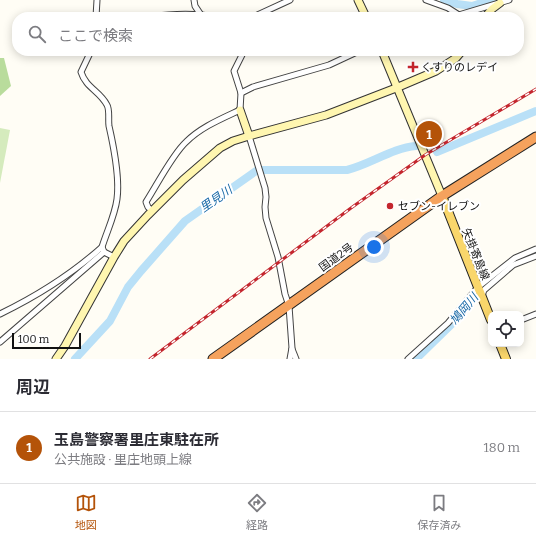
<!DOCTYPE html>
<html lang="ja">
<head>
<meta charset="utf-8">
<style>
	body { margin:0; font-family:Bitter,"Noto Sans JP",serif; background:#f2f2f3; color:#2b2b33 }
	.controls { position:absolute; right:12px; bottom:12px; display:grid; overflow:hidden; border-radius:8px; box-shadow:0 2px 10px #0003 }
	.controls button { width:36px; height:36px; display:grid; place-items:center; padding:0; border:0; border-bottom:1px solid #e1e1e2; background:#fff; color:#2b2b33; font:20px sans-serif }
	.scale { position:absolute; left:12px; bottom:10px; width:69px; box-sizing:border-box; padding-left:4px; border:2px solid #111; border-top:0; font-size:11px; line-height:14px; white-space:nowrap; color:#111; -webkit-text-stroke:3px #fff; paint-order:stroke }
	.you { position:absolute; left:374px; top:247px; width:14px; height:14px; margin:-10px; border:3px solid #fff; border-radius:50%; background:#1a73e8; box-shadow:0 0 0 6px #1a73e833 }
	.badge { display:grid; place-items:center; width:26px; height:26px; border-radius:50%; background:#b45309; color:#fff; font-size:13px; font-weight:700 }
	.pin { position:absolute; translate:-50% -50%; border:2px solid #fff; box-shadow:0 1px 4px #0006 }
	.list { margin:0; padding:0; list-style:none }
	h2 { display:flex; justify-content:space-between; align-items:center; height:52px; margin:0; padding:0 16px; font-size:17px }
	h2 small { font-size:13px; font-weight:400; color:#7c7c81 }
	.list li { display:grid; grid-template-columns:26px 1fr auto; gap:12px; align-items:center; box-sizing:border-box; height:72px; padding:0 16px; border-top:1px solid #e1e1e2 }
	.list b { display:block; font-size:15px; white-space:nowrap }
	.list p { margin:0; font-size:13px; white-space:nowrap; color:#7c7c81 }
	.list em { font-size:13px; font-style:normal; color:#7c7c81 }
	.icon { flex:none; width:22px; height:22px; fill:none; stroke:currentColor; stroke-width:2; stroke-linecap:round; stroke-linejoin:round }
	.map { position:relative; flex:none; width:536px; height:359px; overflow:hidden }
	.search { position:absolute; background:#fff; box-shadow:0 2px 10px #0003; left:12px; right:12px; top:12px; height:44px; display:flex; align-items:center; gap:10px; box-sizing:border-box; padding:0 14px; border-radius:16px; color:#7c7c81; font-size:15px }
	.sheet { height:124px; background:#fff }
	nav { display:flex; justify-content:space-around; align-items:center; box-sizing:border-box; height:56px; border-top:1px solid #e1e1e2; background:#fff; font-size:11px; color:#7c7c81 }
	nav a { display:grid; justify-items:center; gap:2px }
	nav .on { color:#b45309 }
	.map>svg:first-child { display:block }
	.green { fill:#d5ebbd }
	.forest { fill:#b9dc9c }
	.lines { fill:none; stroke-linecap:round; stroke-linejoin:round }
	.river { stroke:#b9e0f7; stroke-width:8 }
	.street-casing { stroke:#444; stroke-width:7 }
	.secondary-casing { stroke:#333; stroke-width:9 }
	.primary-casing { stroke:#222; stroke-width:10 }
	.highway-casing { stroke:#222; stroke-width:11 }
	.street { stroke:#fff; stroke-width:5 }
	.secondary { stroke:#fff6b0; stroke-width:7 }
	.primary { stroke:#f9d66b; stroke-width:8 }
	.highway { stroke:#f5a25d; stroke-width:9 }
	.rail-casing { stroke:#c4262e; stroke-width:3 }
	.rail { stroke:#fff; stroke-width:1.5; stroke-dasharray:4.5; stroke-linecap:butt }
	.poi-dot { fill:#c4262e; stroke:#fff; stroke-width:1.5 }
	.labels { text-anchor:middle; stroke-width:4; stroke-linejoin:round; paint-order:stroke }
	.poi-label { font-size:11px; fill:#111; stroke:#fff; text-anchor:start }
	.street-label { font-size:11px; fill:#111; stroke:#fff }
	.water-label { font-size:12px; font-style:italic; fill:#1768a6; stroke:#fff }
</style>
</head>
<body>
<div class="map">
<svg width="536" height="359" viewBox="0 0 536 359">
	<rect width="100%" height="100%" fill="#fffdf5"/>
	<path class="green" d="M0,128L10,130L0,183Z"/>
	<path class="forest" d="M0,58H4L11,86L0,96Z"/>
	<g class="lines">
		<g class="river">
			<path d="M444,0L457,4L472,6L491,0"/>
			<path d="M437,152L536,111"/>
			<path d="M510,265L536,252"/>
			<path d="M75,359L110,321L128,287L141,271L185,221L256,171L262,170H347C371,164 392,148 416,146"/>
			<path d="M416,359L454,322L475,293L498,275"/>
		</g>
		<defs>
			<g id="street">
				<path d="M194,0L195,6L201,15"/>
				<path d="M426,0L448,8L459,15"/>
				<path d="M96,17L97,0"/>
				<path d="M150,17C170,14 196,13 216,17"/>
				<path d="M253,17L290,0"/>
				<path d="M452,17L509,0"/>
				<path d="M91,51L81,72C86,88 100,91 107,105C110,110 108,120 109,126C114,148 120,177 117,199C115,215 107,231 102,247L104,252"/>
				<path d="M241,93L253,87L329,65L359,51"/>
				<path d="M249,136L265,188L266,197L265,207L266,218L278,257L285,294L289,306L292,348L290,359"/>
				<path d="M152,211L148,207L146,202C157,185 172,155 186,142C201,127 221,119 240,110L241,93L234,71L244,51"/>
				<path d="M482,296L484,290L513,265L536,256"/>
				<path d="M0,314C37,296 72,274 102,247"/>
				<path d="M521,320L536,314"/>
				<path d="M0,342L104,252L114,257"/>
				<path d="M292,349L296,359"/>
				<path d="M408,359L448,323L478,287L515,258L536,249"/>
			</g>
			<g id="secondary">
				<path d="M358,0L366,17"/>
				<path d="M485,17L492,9L500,3"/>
				<path d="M382,51L442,196"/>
				<path d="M240,110L249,136"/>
				<path d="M56,359L65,346L114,257L124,241L148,215L183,180L220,148L233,141L249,136L326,115L396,88L436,71L456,58L462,51"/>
			</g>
			<g id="primary">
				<path d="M442,196L491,320"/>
				<path d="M500,344L506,359"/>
			</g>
			<path id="highway" d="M213,359L442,196L536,137"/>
		</defs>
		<use href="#street" class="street-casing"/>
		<use href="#secondary" class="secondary-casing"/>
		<use href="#primary" class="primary-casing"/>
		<use href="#highway" class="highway-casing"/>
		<use href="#street" class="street"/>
		<use href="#secondary" class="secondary"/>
		<use href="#primary" class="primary"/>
		<use href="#highway" class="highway"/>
		<defs>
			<path id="rail" d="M150,359L351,208L425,155L536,89"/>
		</defs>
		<use href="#rail" class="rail-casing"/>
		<use href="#rail" class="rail"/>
	</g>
	<g class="poi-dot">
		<path d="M411 61h4v4h4v4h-4v4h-4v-4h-4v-4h4z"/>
		<circle cx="390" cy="206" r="4"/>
	</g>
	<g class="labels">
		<g class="poi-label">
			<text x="421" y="71">くすりのレデイ</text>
			<text x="398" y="210">セブン-イレブン</text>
		</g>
		<g class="street-label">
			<text transform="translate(476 254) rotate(68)" y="4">矢掛寄島線</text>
			<text transform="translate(336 257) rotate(-36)" y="4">国道2号</text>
		</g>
		<g class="water-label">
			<text transform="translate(216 199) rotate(-35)" y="4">里見川</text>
			<text transform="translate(464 309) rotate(-50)" y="4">鳩岡川</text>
		</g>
	</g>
</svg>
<div class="controls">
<button><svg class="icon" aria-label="locate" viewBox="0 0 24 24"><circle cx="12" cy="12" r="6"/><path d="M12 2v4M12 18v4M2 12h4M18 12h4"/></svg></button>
</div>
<div class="scale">100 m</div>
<div class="you"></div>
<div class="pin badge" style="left:429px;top:134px">1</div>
<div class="search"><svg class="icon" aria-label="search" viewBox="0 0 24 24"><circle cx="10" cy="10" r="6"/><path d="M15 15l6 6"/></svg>ここで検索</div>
</div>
<section class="sheet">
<h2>周辺<small></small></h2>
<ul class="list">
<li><span class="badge">1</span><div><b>玉島警察署里庄東駐在所</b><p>公共施設 · 里庄地頭上線</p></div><em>180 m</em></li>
</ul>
</section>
<nav>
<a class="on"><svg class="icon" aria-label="map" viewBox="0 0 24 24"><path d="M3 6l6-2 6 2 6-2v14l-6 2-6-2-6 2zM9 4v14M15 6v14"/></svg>地図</a>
<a><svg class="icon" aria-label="directions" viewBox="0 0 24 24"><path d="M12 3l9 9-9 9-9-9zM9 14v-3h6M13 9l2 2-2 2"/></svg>経路</a>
<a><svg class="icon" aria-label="saved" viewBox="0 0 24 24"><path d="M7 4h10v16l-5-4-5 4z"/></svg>保存済み</a>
</nav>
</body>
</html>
